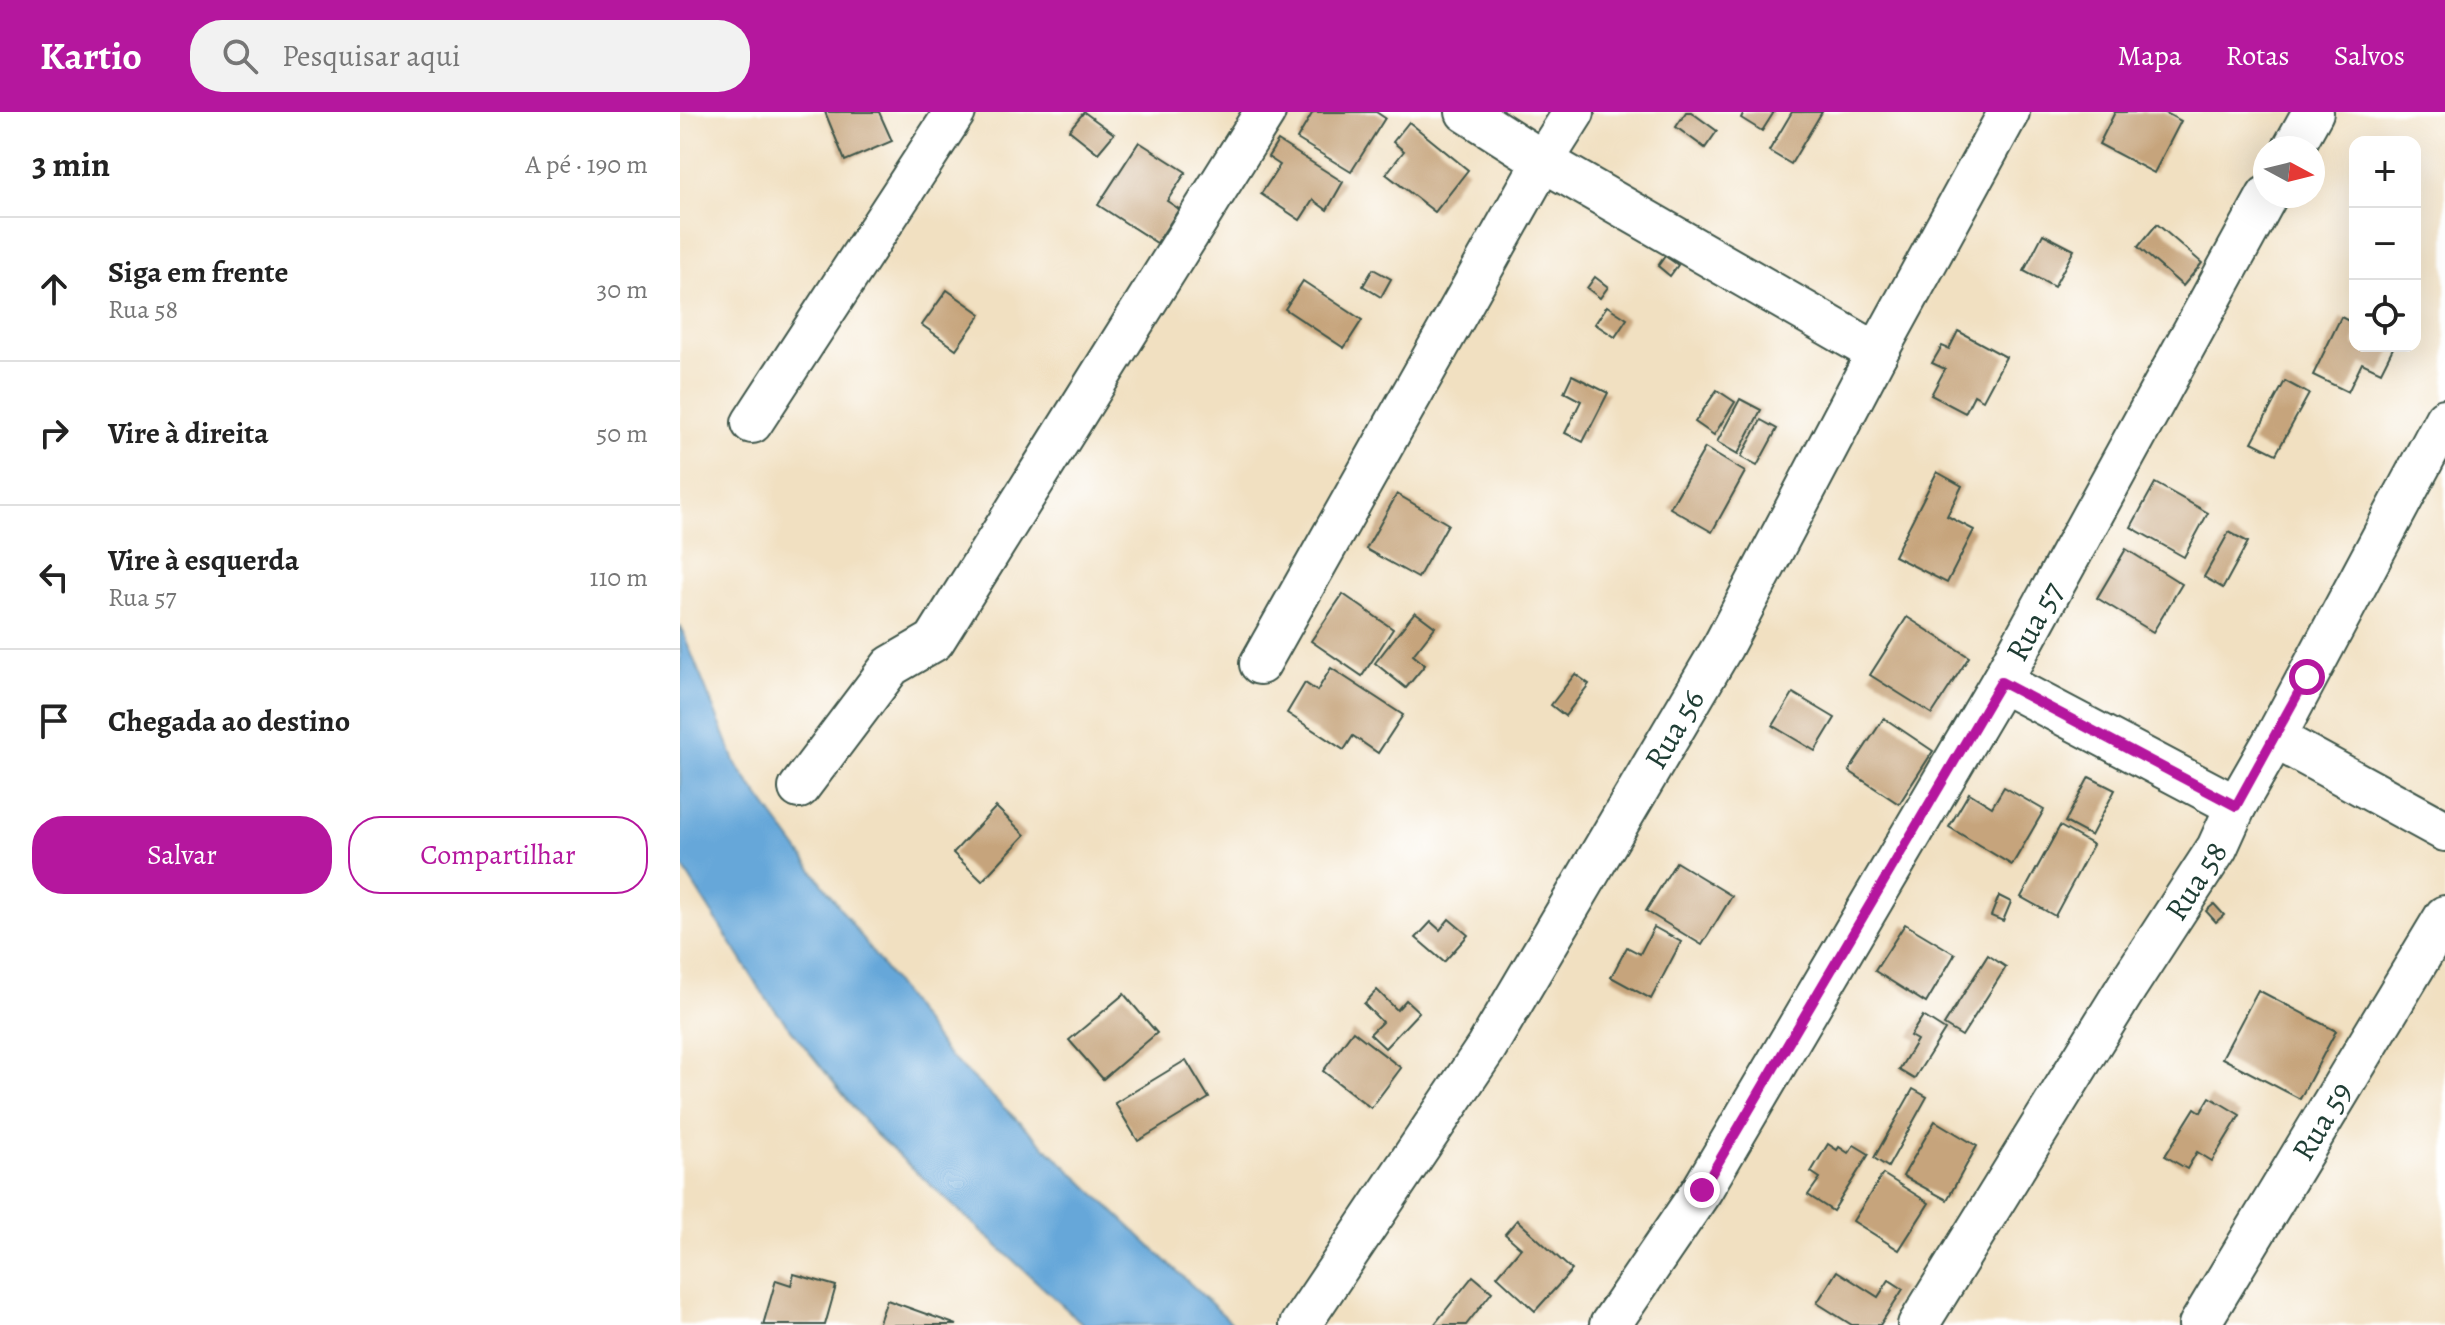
<!DOCTYPE html>
<html lang="pt">
<head>
<meta charset="utf-8">
<style>
	body { margin:0; font-family:Alegreya,serif; background:#f2f2f2; color:#222 }
	.controls { position:absolute; right:24px; top:24px; display:grid; overflow:hidden; border-radius:16px; box-shadow:0 8px 32px #0002 }
	.controls button { width:72px; height:72px; display:grid; place-items:center; padding:0; border:0; border-bottom:2px solid #e0e0e0; background:#fff; color:#222; font:40px sans-serif }
	.compass { position:absolute; left:1573px; top:24px; width:72px; height:72px; border-radius:50%; background:#fff; box-shadow:0 8px 32px #0002; rotate:97deg }
	.stop { position:absolute; width:24px; height:24px; margin:-18px; border:6px solid #b5179e; border-radius:50%; background:#fff }
	.stop.end { background:#b5179e; border-color:#fff; box-shadow:0 2px 8px #0008 }
	.list { margin:0; padding:0; list-style:none }
	h2 { display:flex; justify-content:space-between; align-items:center; height:104px; margin:0; padding:0 32px; font-size:34px }
	h2 small { font-size:26px; font-weight:400; color:#767676 }
	.list li { display:grid; grid-template-columns:52px 1fr auto; gap:24px; align-items:center; box-sizing:border-box; height:144px; padding:0 32px; border-top:2px solid #e0e0e0 }
	.list b { display:block; font-size:30px; white-space:nowrap }
	.list p { margin:0; font-size:26px; white-space:nowrap; color:#767676 }
	.list em { font-size:26px; font-style:normal; color:#767676 }
	.actions { display:flex; gap:16px; padding:24px 32px }
	.actions a { flex:1; padding:18px 0; border:2px solid #b5179e; border-radius:32px; text-align:center; font-size:28px; color:#b5179e }
	.actions .main { background:#b5179e; color:#fff }
	.icon { flex:none; width:44px; height:44px; fill:none; stroke:currentColor; stroke-width:2; stroke-linecap:round; stroke-linejoin:round }
	.map { position:relative; flex:none; width:1765px; height:1213px; overflow:hidden }
	header { display:flex; align-items:center; gap:48px; box-sizing:border-box; height:112px; padding:0 40px; background:#b5179e; color:#fff }
	header strong { font-size:38px }
	nav { display:flex; gap:44px; margin-inline-start:auto; font-size:28px }
	.search { width:560px; height:72px; background:#f2f2f2; display:flex; align-items:center; gap:20px; box-sizing:border-box; padding:0 28px; border-radius:32px; color:#767676; font-size:30px }
	main { display:flex }
	aside { flex:1; background:#fff }
	.map>svg:first-child { display:block }
	.water { fill:#66a7d9; stroke:#427286; stroke-width:2 }
	.building { fill:#c6a47b }
	.lines { fill:none; stroke-linecap:round; stroke-linejoin:round }
	.minor-casing { stroke:#3e5549; stroke-width:44 }
	.minor { stroke:#fff; stroke-width:40 }
	.route { stroke:#b5179e; stroke-width:10 }
	.labels { text-anchor:middle; stroke-width:7; stroke-linejoin:round; paint-order:stroke }
	.street-label { font-size:32px; fill:#1f3d34; stroke:#fff }
</style>
</head>
<body>
<header>
<strong>Kartio</strong>
<div class="search"><svg class="icon" aria-label="search" viewBox="0 0 24 24"><circle cx="10" cy="10" r="6"/><path d="M15 15l6 6"/></svg>Pesquisar aqui</div>
<nav><a>Mapa</a><a>Rotas</a><a>Salvos</a></nav>
</header>
<main>
<aside>
<h2>3 min<small>A pé · 190 m</small></h2>
<ul class="list">
<li><svg class="icon" aria-label="ahead" viewBox="0 0 24 24"><path d="M12 20V5M6 11l6-6 6 6"/></svg><div><b>Siga em frente</b><p>Rua 58</p></div><em>30 m</em></li>
<li><svg class="icon" aria-label="right" viewBox="0 0 24 24"><path d="M7 20v-9h11M14 6l5 5-5 5"/></svg><div><b>Vire à direita</b></div><em>50 m</em></li>
<li><svg class="icon" aria-label="left" viewBox="0 0 24 24"><path d="M17 20v-9H6M10 6l-5 5 5 5"/></svg><div><b>Vire à esquerda</b><p>Rua 57</p></div><em>110 m</em></li>
<li><svg class="icon" aria-label="arrive" viewBox="0 0 24 24"><path d="M6 21V4h12l-3 4 3 4H6"/></svg><div><b>Chegada ao destino</b></div></li>
</ul>
<div class="actions"><a class="main">Salvar</a><a>Compartilhar</a></div>
</aside>
<div class="map">
<svg width="1765" height="1213" viewBox="0 0 1765 1213">
	<rect width="100%" height="100%" fill="#fff"/>
	<filter id="ink" filterUnits="userSpaceOnUse"><feTurbulence type="fractalNoise" baseFrequency=".0125" numOctaves="2"/><feDisplacementMap in="SourceGraphic" scale="16" xChannelSelector="R" yChannelSelector="G"/><feConvolveMatrix kernelMatrix="1 2 1 2 8 2 1 2 1" color-interpolation-filters="sRGB"/></filter>
	<filter id="wash" filterUnits="userSpaceOnUse"><feTurbulence type="fractalNoise" baseFrequency=".006" numOctaves="4" result="noise"/><feDisplacementMap in="SourceGraphic" scale="32" xChannelSelector="R" yChannelSelector="G"/><feGaussianBlur stdDeviation="1.8" result="paint"/><feColorMatrix in="noise" values="0 0 0 0 0 0 0 0 0 0 0 0 0 0 0 0 0 1.4 0 .05"/><feComposite in="paint" operator="in"/></filter>
	<g filter="url(#wash)">
		<rect width="100%" height="100%" fill="#f1e0c1"/>
		<path class="water" d="M0,513L57,654L265,940L554,1213H404L194,1021L85,885L0,751Z"/>
		<g id="blocks">
			<g class="building">
				<path d="M145,0H199L212,29L165,49Z"/>
				<path d="M404,0L434,22L418,41L389,18Z"/>
				<path d="M633,0H696L705,6L671,60L617,27Z"/>
				<path d="M1006,0H1011L1037,19L1025,36L996,15Z"/>
				<path d="M1064,0H1094L1082,19L1061,6Z"/>
				<path d="M1112,0H1142L1111,52L1089,39Z"/>
				<path d="M1435,0H1484L1501,9L1474,61L1419,32Z"/>
				<path d="M729,10L788,58L755,100L706,62L724,39L713,30Z"/>
				<path d="M598,29L663,70L647,98L633,88L620,108L581,82L600,53L588,45Z"/>
				<path d="M459,30L506,60L487,89L499,97L477,131L418,93Z"/>
				<path d="M1477,112L1522,151L1503,174L1458,135Z"/>
				<path d="M1363,122L1394,138L1374,175L1344,159Z"/>
				<path d="M985,144L998,153L990,164L978,154Z"/>
				<path d="M693,157L711,167L701,185L683,174Z"/>
				<path d="M915,165L928,175L920,186L907,176Z"/>
				<path d="M623,169L682,208L664,236L605,197Z"/>
				<path d="M267,178L301,202L276,237L242,213Z"/>
				<path d="M927,194L947,207L935,225L915,212Z"/>
				<path d="M1661,205L1675,212V234H1714L1701,260L1682,251L1668,280L1633,263Z"/>
				<path d="M1278,219L1326,245L1303,288L1294,283L1285,301L1251,283L1265,257L1252,251L1262,234L1269,237Z"/>
				<path d="M892,263L928,281L903,330L885,321L901,289L884,280Z"/>
				<path d="M1605,269L1629,282L1596,342L1572,330Z"/>
				<path d="M1037,278L1055,290L1034,323L1015,310Z"/>
				<path d="M1060,287L1081,298L1058,342L1037,330Z"/>
				<path d="M1081,308L1097,317L1077,354L1061,345Z"/>
				<path d="M1025,336L1065,360L1032,420L990,396Z"/>
				<path d="M1257,360L1282,374L1267,404L1294,418L1267,471L1214,444Z"/>
				<path d="M1475,371L1528,401L1504,445L1451,415Z"/>
				<path d="M717,382L768,412L738,466L686,437Z"/>
				<path d="M1549,420L1568,430L1543,476L1524,465Z"/>
				<path d="M1446,437L1502,472L1473,520L1417,486Z"/>
				<path d="M663,482L713,517L682,564L631,529Z"/>
				<path d="M735,500L755,515L733,543L745,553L726,576L695,551Z"/>
				<path d="M1227,505L1289,545L1252,602L1190,563Z"/>
				<path d="M651,556L723,603L698,641L673,624L664,638L607,601L625,571L637,579Z"/>
				<path d="M895,562L909,572L885,604L871,593Z"/>
				<path d="M1113,581L1155,606L1135,639L1093,614Z"/>
				<path d="M1204,606L1253,639L1219,692L1169,659Z"/>
				<path d="M1409,665L1435,678L1411,724L1385,710Z"/>
				<path d="M1324,675L1364,698L1332,753L1269,715L1289,681L1312,695Z"/>
				<path d="M316,695L345,723L302,769L273,741Z"/>
				<path d="M1380,714L1413,733L1375,804L1341,785Z"/>
				<path d="M996,750L1052,784L1022,833L966,799Z"/>
				<path d="M1319,784L1331,790L1323,809L1311,804Z"/>
				<path d="M1534,792L1544,803L1536,810L1526,799Z"/>
				<path d="M769,807L788,823L764,850L736,826L751,810L760,818Z"/>
				<path d="M1225,812L1275,842L1246,891L1195,859Z"/>
				<path d="M974,815L1001,830L971,887L931,865L947,835L960,842Z"/>
				<path d="M1308,843L1326,855L1282,924L1264,913Z"/>
				<path d="M697,878L717,898L726,888L739,900L705,936L690,922L702,910L684,892Z"/>
				<path d="M1578,878L1656,919L1620,987L1542,946Z"/>
				<path d="M444,882L477,921L423,967L389,928Z"/>
				<path d="M1243,904L1265,918L1234,967L1219,958L1237,928L1230,924Z"/>
				<path d="M673,919L721,956L691,996L643,959Z"/>
				<path d="M506,948L529,986L458,1029L435,991Z"/>
				<path d="M1233,977L1247,985L1208,1055L1194,1046Z"/>
				<path d="M1530,985L1560,1003L1532,1049L1517,1040L1507,1057L1485,1044L1515,996L1521,1000Z"/>
				<path d="M1255,1009L1297,1034L1267,1088L1223,1064Z"/>
				<path d="M1148,1032L1157,1038L1159,1035L1168,1041L1174,1033L1189,1042L1153,1099L1128,1083L1140,1066L1131,1060Z"/>
				<path d="M1203,1062L1249,1091L1219,1138L1173,1109Z"/>
				<path d="M837,1108L892,1158L855,1199L817,1164L841,1136L825,1122Z"/>
				<path d="M1157,1159L1198,1185L1209,1168L1223,1177L1200,1213H1172L1137,1191Z"/>
				<path d="M114,1162L156,1174L145,1213H83L96,1168L111,1173Z"/>
				<path d="M793,1164L812,1180L786,1213H754Z"/>
				<path d="M207,1188L277,1213H198Z"/>
			</g>
		</g>
	</g>
	<g filter="url(#ink)">
		<use href="#blocks" fill-opacity="0" stroke="#3e5549" stroke-width="2"/>
		<g class="lines">
			<defs>
				<g id="minor">
					<path d="M786,0L863,49L1197,241"/>
					<path d="M1613,36L1633,0"/>
					<path d="M72,311L275,0"/>
					<path d="M580,552L863,49L894,0"/>
					<path d="M1321,570L1556,694"/>
					<path d="M1595,626L1765,719"/>
					<path d="M119,676L211,554L254,529L585,0"/>
					<path id="s1" d="M620,1213L806,936L1043,534L1197,241L1329,0"/>
					<path id="s2" d="M930,1213L1022,1078L1321,570L1587,84"/>
					<path id="s3" d="M1238,1213L1448,873L1537,736L1556,694L1595,626L1765,307"/>
					<path id="s4" d="M1519,1213L1765,804"/>
				</g>
			</defs>
			<use href="#minor" class="minor-casing"/>
			<use href="#minor" class="minor"/>
		</g>
	</g>
	<g class="lines" filter="url(#ink)">
		<path class="route" d="M1022,1078L1321,570L1556,694L1627,565"/>
	</g>
	<g class="labels">
		<g class="street-label">
			<text dy="11" stroke="none"><textPath href="#s2" startOffset="822">Rua 57</textPath></text>
			<text dy="11" stroke="none"><textPath href="#s1" startOffset="704">Rua 56</textPath></text>
			<text dy="11" stroke="none"><textPath href="#s3" startOffset="524">Rua 58</textPath></text>
			<text dy="11" stroke="none"><textPath href="#s4" startOffset="238">Rua 59</textPath></text>
		</g>
	</g>
</svg>
<div class="controls">
<button>+</button>
<button>−</button>
<button><svg class="icon" aria-label="locate" viewBox="0 0 24 24"><circle cx="12" cy="12" r="6"/><path d="M12 2v4M12 18v4M2 12h4M18 12h4"/></svg></button>
</div>
<svg class="compass" viewBox="-18 -18 36 36"><path d="M0-13l5 13h-10z" fill="#e53935"/><path d="M0 13l5-13h-10z" fill="#767676"/></svg>
<div class="stop" style="left:1627px;top:565px"></div>
<div class="stop end" style="left:1022px;top:1078px"></div>
</div>
</main>
</body>
</html>
